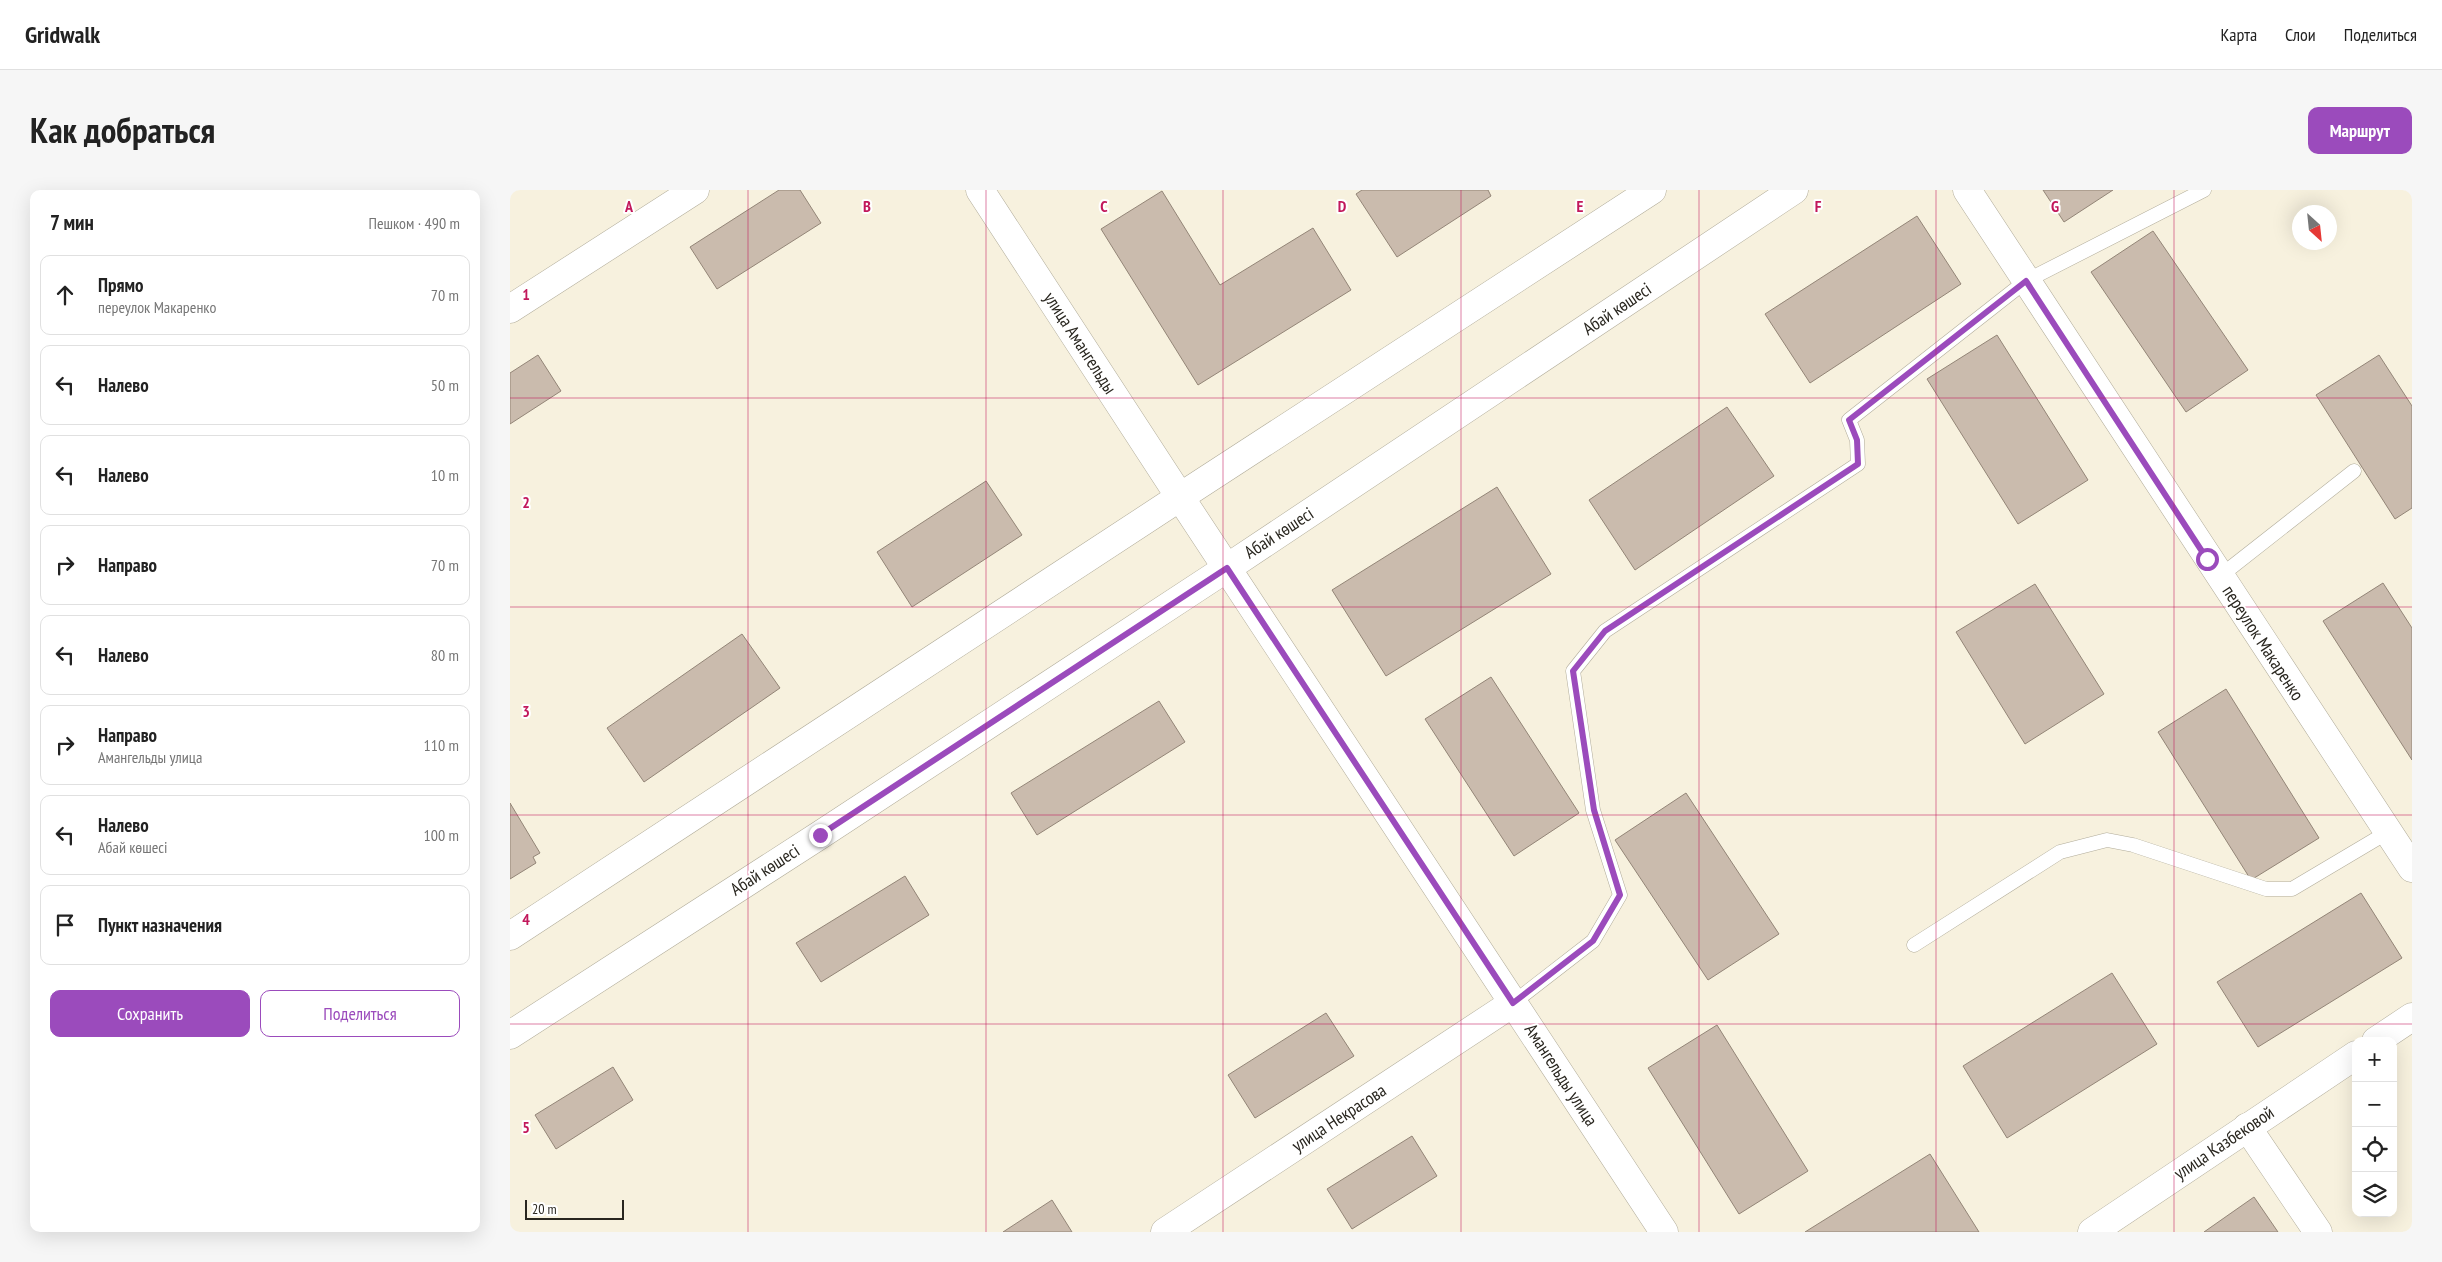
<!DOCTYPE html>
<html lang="ru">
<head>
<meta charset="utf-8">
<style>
	body { margin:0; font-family:"PT Sans Narrow",sans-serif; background:#f6f6f6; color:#222 }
	.controls { position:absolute; right:15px; bottom:15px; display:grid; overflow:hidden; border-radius:10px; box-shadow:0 5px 20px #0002 }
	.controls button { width:45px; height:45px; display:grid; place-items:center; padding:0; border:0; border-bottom:1px solid #e0e0e0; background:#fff; color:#222; font:25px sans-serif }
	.compass { position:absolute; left:1782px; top:15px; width:45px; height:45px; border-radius:50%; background:#fff; box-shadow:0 5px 20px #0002; rotate:153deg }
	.scale { position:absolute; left:15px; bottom:12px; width:99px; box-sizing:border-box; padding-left:5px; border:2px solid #29261f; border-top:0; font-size:14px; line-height:18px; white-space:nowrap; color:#29261f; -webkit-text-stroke:4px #fff; paint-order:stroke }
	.stop { position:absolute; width:15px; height:15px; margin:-11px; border:4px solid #9b4bbc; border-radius:50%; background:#fff }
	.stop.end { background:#9b4bbc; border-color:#fff; box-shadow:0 1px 5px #0008 }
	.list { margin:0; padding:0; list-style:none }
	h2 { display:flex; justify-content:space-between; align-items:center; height:65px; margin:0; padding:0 20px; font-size:21px }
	h2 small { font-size:16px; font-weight:400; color:#767676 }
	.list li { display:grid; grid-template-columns:32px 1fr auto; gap:15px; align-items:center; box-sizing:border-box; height:80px; margin:0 10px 10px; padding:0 10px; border:1px solid #e0e0e0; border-radius:10px }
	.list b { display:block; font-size:19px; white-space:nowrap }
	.list p { margin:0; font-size:16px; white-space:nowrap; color:#767676 }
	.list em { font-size:16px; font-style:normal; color:#767676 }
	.actions { display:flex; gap:10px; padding:15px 20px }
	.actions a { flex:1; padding:11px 0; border:1px solid #9b4bbc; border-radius:10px; text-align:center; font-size:18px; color:#9b4bbc }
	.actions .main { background:#9b4bbc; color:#fff }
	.icon { flex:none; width:28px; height:28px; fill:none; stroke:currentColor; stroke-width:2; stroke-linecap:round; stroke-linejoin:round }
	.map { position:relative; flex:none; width:1902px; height:1042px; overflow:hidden; border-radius:10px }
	header { display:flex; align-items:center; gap:30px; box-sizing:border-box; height:70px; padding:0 25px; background:#fff; border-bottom:1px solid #e0e0e0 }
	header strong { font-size:24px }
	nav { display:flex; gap:28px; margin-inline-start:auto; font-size:18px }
	.intro { display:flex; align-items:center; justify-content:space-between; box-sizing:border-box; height:120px; padding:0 30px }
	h1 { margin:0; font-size:35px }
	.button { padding:12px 22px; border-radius:10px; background:#9b4bbc; color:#fff; font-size:18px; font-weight:700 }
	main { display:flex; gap:30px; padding:0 30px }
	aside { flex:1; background:#fff; border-radius:10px; box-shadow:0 5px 20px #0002 }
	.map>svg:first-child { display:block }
	.building { fill:#cabbad; stroke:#938577 }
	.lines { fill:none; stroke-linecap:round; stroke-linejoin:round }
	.service-casing { stroke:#b1ac9a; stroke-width:15 }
	.minor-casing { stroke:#b1ac9a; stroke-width:29 }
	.tertiary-casing { stroke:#b1ac9a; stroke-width:29 }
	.secondary-casing { stroke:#b1ac9a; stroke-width:29 }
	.service { stroke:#fff; stroke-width:14 }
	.minor { stroke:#fff; stroke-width:28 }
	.tertiary { stroke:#fff; stroke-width:28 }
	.secondary { stroke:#fff; stroke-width:28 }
	.route { stroke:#9b4bbc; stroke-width:6 }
	.grid { fill:none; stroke:#c2185b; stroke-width:1; stroke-opacity:0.55 }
	.labels { text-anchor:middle; stroke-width:4; stroke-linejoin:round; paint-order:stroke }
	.street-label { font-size:18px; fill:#29261f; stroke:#fff }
	.grid-label { font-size:16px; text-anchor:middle; font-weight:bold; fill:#c2185b; stroke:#fff; stroke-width:4; stroke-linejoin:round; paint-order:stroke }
</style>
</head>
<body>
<header>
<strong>Gridwalk</strong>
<nav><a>Карта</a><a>Слои</a><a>Поделиться</a></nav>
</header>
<div class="intro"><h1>Как добраться</h1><a class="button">Маршрут</a></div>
<main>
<aside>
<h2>7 мин<small>Пешком · 490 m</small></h2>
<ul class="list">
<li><svg class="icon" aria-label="ahead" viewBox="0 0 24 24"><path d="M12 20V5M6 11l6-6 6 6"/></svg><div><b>Прямо</b><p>переулок Макаренко</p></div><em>70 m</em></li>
<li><svg class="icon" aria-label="left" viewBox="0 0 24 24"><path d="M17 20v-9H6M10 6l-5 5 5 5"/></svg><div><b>Налево</b></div><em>50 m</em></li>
<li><svg class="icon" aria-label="left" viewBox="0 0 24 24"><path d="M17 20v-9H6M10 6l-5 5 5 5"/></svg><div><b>Налево</b></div><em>10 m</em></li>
<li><svg class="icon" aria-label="right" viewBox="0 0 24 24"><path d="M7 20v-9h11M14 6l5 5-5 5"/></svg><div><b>Направо</b></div><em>70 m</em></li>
<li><svg class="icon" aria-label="left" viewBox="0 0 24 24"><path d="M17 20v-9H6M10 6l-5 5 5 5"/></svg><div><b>Налево</b></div><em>80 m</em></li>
<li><svg class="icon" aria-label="right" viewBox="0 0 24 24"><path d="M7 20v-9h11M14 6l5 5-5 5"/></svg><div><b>Направо</b><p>Амангельды улица</p></div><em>110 m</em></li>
<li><svg class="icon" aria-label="left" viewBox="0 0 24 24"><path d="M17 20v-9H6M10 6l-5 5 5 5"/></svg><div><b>Налево</b><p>Абай көшесі</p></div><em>100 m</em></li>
<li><svg class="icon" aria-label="arrive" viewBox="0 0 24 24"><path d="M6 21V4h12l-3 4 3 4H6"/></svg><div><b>Пункт назначения</b></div></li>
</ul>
<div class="actions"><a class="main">Сохранить</a><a>Поделиться</a></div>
</aside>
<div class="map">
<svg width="1902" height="1042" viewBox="0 0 1902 1042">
	<rect width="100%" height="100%" fill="#f7f1de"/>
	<g class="building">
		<path d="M269,0H290L311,33L207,99L180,57Z"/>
		<path d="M852,0H978L981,6L887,67L846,4Z"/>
		<path d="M1533,0H1603L1554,32Z"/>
		<path d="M652,1L710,95L803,38L841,100L688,195L591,39Z"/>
		<path d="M1407,26L1451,94L1300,193L1255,124Z"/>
		<path d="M1643,41L1738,180L1676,222L1581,82Z"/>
		<path d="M1487,145L1578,290L1508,334L1417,189Z"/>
		<path d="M28,165L51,201L0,234V183Z"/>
		<path d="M1869,165L1902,216V318L1885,329L1806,205Z"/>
		<path d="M1217,217L1264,286L1125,380L1079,310Z"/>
		<path d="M476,291L512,345L402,417L367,362Z"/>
		<path d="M987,297L1041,384L876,486L822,400Z"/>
		<path d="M1873,393L1902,438V570L1813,431Z"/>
		<path d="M1525,394L1594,504L1515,554L1446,442Z"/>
		<path d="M232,444L270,498L134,592L97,538Z"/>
		<path d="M981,487L1069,623L1004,666L915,529Z"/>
		<path d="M1716,499L1809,648L1741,690L1648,542Z"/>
		<path d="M649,511L675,552L527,645L501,603Z"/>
		<path d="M1176,603L1269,744L1198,790L1105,650Z"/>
		<path d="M0,613L30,663L23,667L26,673L0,689Z"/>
		<path d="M395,686L419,725L311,792L286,753Z"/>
		<path d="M1851,703L1892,768L1748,857L1707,792Z"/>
		<path d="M1602,783L1647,854L1497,948L1453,876Z"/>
		<path d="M816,823L844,866L745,928L718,885Z"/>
		<path d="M1207,835L1298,981L1229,1024L1138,878Z"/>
		<path d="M103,877L123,910L46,959L25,925Z"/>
		<path d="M902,946L927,986L842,1039L817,999Z"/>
		<path d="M1420,964L1469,1042H1295Z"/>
		<path d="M1744,1007L1768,1042H1694Z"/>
		<path d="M542,1010L562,1042H493Z"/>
	</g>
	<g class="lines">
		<defs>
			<g id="service">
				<path d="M1709,387L1844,281"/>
				<path d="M1404,755L1550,662L1597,650L1623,655L1756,699H1782L1878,642"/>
				<path d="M1003,813L1083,751L1110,705L1083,620L1063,481L1095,441L1348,274L1347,250L1339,230L1516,91L1694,0"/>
			</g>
			<g id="minor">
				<path d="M1457,0L1902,678"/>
				<path d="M0,119L185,0"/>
				<path d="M1737,937L1808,1042"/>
				<path d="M655,1042L1003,813"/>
			</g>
			<g id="tertiary">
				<path d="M0,746L670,307L1154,1042"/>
				<path d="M0,845L310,645L717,378"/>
				<path d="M1866,851L1902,827"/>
				<path d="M1582,1042L1846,865"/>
			</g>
			<g id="secondary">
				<path d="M470,0L670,307L1142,0"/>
				<path d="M717,378L1284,0"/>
			</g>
		</defs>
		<use href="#service" class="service-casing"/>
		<use href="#minor" class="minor-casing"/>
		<use href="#tertiary" class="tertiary-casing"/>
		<use href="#secondary" class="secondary-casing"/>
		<use href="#service" class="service"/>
		<use href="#minor" class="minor"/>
		<use href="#tertiary" class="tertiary"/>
		<use href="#secondary" class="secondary"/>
	</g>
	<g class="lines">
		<path class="route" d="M310,645L717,378L1003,813L1083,751L1110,705L1084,620L1063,481L1095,441L1348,274L1347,250L1339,230L1516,91L1697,369"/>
	</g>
	<path class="grid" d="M238,0V1042M476,0V1042M713,0V1042M951,0V1042M1189,0V1042M1426,0V1042M1664,0V1042M0,208H1902M0,417H1902M0,625H1902M0,834H1902"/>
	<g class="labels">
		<g class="street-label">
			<text transform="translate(1107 119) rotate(-34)" y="6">Абай көшесі</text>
			<text transform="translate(570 153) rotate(57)" y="6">улица Амангельды</text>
			<text transform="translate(769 343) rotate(-33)" y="6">Абай көшесі</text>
			<text transform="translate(1753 453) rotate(57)" y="6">переулок Макаренко</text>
			<text transform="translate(255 680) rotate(-33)" y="6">Абай көшесі</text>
			<text transform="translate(1051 885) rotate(57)" y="6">Амангельды улица</text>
			<text transform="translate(829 928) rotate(-33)" y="6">улица Некрасова</text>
			<text transform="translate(1714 953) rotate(-34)" y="6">улица Казбековой</text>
		</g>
	</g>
	<g class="grid-label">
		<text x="119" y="22">A</text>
		<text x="357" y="22">B</text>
		<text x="594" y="22">C</text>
		<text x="832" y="22">D</text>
		<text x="1070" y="22">E</text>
		<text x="1308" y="22">F</text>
		<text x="1545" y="22">G</text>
		<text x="16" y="110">1</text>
		<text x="16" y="318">2</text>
		<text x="16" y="527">3</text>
		<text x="16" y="735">4</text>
		<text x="16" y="943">5</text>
	</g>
</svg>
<div class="controls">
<button>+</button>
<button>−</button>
<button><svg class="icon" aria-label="locate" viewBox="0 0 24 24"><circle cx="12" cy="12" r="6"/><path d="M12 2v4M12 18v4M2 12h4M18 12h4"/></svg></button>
<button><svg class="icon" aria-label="layers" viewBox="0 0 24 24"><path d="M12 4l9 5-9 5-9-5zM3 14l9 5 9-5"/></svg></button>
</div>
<svg class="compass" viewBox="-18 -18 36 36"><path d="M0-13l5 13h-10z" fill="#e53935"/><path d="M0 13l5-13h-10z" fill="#767676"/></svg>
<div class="scale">20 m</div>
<div class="stop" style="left:1697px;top:369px"></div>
<div class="stop end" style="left:310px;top:645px"></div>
</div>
</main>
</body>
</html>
